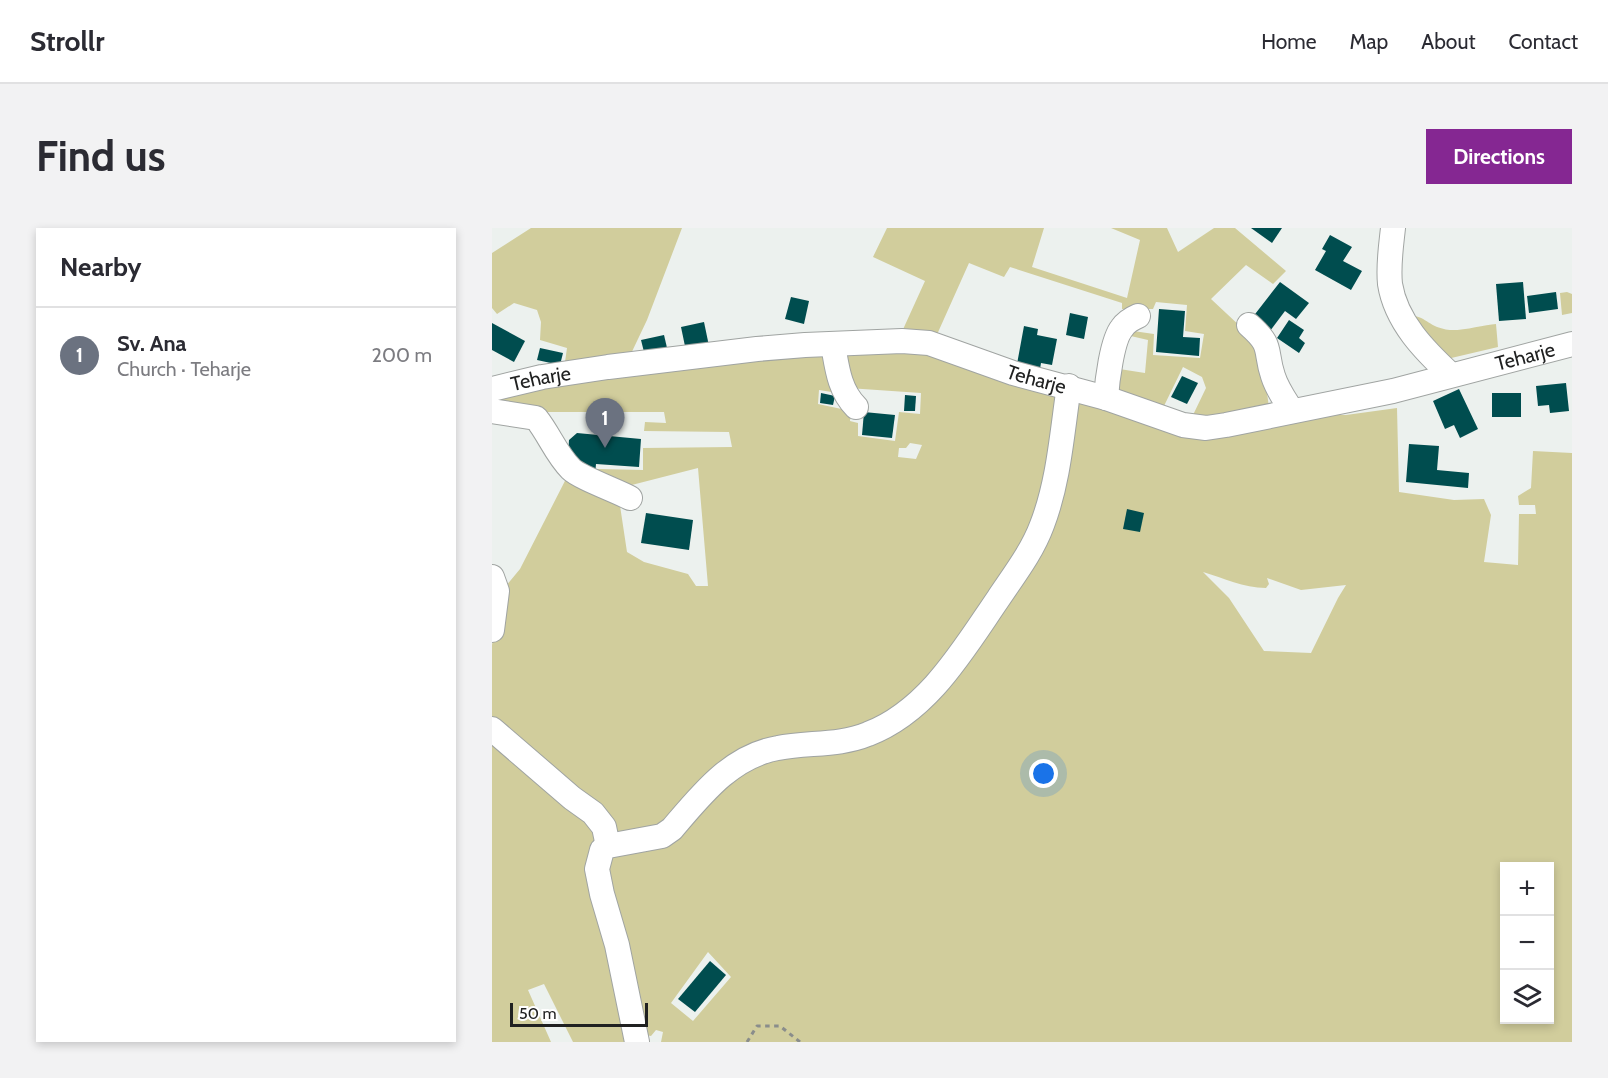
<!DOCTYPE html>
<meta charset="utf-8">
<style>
:root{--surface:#fff;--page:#f2f2f3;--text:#2b2b33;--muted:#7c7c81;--line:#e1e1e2;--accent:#852792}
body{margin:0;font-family:Cabin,sans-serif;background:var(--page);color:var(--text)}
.controls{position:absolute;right:18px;bottom:18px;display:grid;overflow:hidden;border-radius:0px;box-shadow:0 3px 9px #0003}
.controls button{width:54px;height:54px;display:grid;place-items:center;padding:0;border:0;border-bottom:2px solid var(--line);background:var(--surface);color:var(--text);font:30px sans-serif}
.scale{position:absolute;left:18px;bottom:15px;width:138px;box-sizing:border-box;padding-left:6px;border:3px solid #202121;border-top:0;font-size:16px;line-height:21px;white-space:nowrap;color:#202121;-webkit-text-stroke:4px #fff;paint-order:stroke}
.you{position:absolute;left:552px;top:546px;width:21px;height:21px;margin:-15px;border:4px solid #fff;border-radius:50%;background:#1a73e8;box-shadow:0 0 0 9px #1a73e833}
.badge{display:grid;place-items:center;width:39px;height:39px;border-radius:50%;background:var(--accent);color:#fff;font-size:20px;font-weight:700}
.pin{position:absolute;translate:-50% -50px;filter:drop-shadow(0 2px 3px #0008)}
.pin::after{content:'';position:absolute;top:32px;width:21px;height:18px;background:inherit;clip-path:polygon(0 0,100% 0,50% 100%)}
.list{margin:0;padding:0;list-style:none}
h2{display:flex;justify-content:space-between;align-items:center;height:78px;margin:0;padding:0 24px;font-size:26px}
h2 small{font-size:20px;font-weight:400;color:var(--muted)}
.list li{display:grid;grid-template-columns:39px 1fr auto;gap:18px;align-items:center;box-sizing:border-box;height:96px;padding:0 24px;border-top:2px solid var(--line)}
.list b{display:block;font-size:22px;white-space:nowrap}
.list p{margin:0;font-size:20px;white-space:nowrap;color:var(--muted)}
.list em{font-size:20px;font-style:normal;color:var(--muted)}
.icon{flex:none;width:33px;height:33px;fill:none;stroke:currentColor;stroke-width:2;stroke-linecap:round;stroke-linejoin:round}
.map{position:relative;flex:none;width:1080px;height:814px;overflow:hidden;border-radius:0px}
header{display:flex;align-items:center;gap:36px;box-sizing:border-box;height:84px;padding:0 30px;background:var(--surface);border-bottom:2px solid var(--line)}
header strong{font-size:28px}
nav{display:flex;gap:33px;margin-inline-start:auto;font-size:21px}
.intro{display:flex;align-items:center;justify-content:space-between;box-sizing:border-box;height:144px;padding:0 36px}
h1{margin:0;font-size:42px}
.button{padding:15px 27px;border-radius:0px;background:var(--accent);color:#fff;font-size:21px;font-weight:700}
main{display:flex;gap:36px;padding:0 36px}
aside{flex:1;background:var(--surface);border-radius:0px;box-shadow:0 3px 9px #0003}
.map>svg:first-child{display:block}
.green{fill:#d1cd9c;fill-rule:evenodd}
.building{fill:#004d4f}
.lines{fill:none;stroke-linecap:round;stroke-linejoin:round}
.minor-casing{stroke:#a0a4a2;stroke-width:26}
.path{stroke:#8a8d8b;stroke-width:3;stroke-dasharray:4.5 4.5;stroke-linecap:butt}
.minor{stroke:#fff;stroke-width:24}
.labels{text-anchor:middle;stroke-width:6;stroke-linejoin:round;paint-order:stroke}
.street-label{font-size:20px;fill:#202121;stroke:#fff}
</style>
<header>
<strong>Strollr</strong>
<nav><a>Home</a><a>Map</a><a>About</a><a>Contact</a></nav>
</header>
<div class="intro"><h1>Find us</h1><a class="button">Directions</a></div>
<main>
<aside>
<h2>Nearby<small></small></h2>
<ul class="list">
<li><span class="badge" style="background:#6b7280">1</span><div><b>Sv. Ana</b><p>Church · Teharje</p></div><em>200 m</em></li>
</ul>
</aside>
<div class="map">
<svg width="1080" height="814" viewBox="0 0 1080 814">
<rect width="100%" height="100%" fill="#ecf1ee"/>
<g class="green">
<path d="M 39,0 L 190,0 L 155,92 L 136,132 L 72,141 L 75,120 L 48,112 L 49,94 L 45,82 L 22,75 L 5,86 L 0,80 L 0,25 Z"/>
<path d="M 395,0 L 552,0 L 540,39 L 635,70 L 648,12 L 619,0 L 675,0 L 686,24 L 722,0 L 743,0 L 794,43 L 781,56 L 754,37 L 719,71 L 765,114 L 771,137 L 777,179 L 726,192 L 701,187 L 714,160 L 710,149 L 691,139 L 671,180 L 621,165 L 621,140 L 653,145 L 656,112 L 630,106 L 634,102 L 662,106 L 661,127 L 708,130 L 712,106 L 693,103 L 695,77 L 664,74 L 661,81 L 630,81 L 630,75 L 518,39 L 512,49 L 477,35 L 443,111 L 408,108 L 433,53 L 381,29 Z"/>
<path d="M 1075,64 L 1080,66 L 1080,85 L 1070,87 L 1068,65 Z"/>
<path d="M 917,87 C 933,88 937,98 952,101 C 963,105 991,97 1004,96 L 1006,119 L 955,131 Z"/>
<path d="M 419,119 L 559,164 L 566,171 L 545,288 L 484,390 L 406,485 L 379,500 L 284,514 L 167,605 L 104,620 L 141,814 L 81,814 L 52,756 L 36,762 L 59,814 L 0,814 L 0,417 L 9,364 L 28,341 L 76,247 L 127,271 L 135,324 L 152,334 L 196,346 L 204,358 L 216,358 L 206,240 L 128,260 L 103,247 L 106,241 L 151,242 L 151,220 L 240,219 L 237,204 L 152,203 L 153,194 L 174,195 L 172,184 L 48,184 L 0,177 L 0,166 L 22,160 L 337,123 L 346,165 L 327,162 L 326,176 L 359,183 L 358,193 L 366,195 L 366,208 L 403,213 L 407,184 L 428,186 L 429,165 L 356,160 L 347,126 ZM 418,215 L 430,217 L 424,231 L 406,229 L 407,220 L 414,220 Z"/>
<path d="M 585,172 L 691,203 L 817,187 L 854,187 L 905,180 L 907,264 L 962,272 L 992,271 L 999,287 L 992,334 L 1026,337 L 1027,286 L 1044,286 L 1043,277 L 1027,277 L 1026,268 L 1039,260 L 1041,223 L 1080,225 L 1080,814 L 169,814 L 171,804 L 164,802 L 159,808 L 153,807 L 111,626 L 155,615 L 250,539 L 380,510 L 520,359 ZM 711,344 C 732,350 751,360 774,360 L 777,356 L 775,350 L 809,362 L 854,357 L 846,370 L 819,425 L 772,423 L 737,370 ZM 1012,638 L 1058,638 L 1058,792 L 1012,792 ZM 216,724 L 239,749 L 201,793 L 179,775 Z"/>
</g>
<g class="building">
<path d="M 759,0 L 790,0 L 780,15 Z"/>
<path d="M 838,7 L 860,19 L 851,33 L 870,43 L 859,62 L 823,42 L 834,23 L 830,21 Z"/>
<path d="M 788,54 L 817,75 L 804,91 L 793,83 L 778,103 L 760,90 Z"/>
<path d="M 1031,54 L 1034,91 L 1007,93 L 1004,56 Z"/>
<path d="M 1064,64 L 1066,81 L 1037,85 L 1035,68 Z"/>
<path d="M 299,69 L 317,73 L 312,96 L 293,91 Z"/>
<path d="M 667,81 L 693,83 L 691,109 L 708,110 L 707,128 L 664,124 Z"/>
<path d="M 578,85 L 596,89 L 592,111 L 574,107 Z"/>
<path d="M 797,92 L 812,102 L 807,110 L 813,115 L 807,125 L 785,110 Z"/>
<path d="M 212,94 L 217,118 L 194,123 L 189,99 Z"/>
<path d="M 0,95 L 33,113 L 22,134 L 0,122 Z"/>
<path d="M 532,98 L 546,101 L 545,107 L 565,111 L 560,137 L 549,135 L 548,141 L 525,136 Z"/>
<path d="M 172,107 L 176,124 L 153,128 L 149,112 Z"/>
<path d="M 48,120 L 71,125 L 68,137 L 45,132 Z"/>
<path d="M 690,148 L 706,155 L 695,176 L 679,169 Z"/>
<path d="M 1074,155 L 1077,183 L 1058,185 L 1057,177 L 1046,178 L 1044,158 Z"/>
<path d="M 967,161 L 986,201 L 968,210 L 962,197 L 953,201 L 941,173 Z"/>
<path d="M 329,165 L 343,168 L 341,177 L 328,175 Z"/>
<rect x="1000" y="165" width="29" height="24"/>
<path d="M 413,167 L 424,168 L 423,183 L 412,183 Z"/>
<path d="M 372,184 L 403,187 L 400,210 L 370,207 Z"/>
<path d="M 85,205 L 149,211 L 147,239 L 104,236 L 103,247 L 76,227 L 77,212 Z"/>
<path d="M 917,216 L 947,218 L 945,242 L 977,245 L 976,260 L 914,254 Z"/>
<path d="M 635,281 L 652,285 L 648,304 L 631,301 Z"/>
<path d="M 154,285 L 201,292 L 197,322 L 149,315 Z"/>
<path d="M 218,733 L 234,747 L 203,784 L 186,771 Z"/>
</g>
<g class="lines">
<defs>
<g id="minor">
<path d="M 901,0 C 899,19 896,37 898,56 C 904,94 933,123 959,147"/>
<path d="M 757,97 C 782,119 772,121 781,148 C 785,161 793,172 800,183"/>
<path d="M 341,117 C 345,139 347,162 364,179"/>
<path id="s1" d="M 0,161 L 50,149 L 116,139 L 265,121 L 313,117 L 410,113 L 437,115 L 521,145 L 614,170 L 691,197 L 714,200 L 734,197 L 901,163 L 1080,116"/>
<path d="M 614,170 C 615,154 620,112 630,100 C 634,94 639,91 646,88"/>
<path d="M 0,183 L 44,190 C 57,206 64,226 79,241 C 87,249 125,263 138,270"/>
<path d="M 0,349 L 5,363 L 0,402"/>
<path d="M 0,501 L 80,570 L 101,585 L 112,599 L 116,618"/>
<path d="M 145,814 L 125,717 L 110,666 L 105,641 L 110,622 L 116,618 L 170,608 L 180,601 C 209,567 239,528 286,520 C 316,514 347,518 376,506 C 436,483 471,422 506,371 C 522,347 540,324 550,297 C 567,253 570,204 577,158"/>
</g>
</defs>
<use href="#minor" class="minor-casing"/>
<path class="path" d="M 255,814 L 265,798 L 288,798 L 308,814"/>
<use href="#minor" class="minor"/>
</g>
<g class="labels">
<g class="street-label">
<text dy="7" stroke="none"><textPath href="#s1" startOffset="1058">Teharje</textPath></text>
<text dy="7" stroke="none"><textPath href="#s1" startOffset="554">Teharje</textPath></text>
<text dy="7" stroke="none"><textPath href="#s1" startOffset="50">Teharje</textPath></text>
</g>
</g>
</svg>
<div class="controls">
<button>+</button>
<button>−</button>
<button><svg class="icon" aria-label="layers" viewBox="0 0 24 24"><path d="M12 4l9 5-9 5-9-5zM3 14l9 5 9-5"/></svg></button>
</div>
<div class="scale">50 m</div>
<div class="you"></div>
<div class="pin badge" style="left:113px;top:220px;background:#6b7280">1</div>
</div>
</main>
